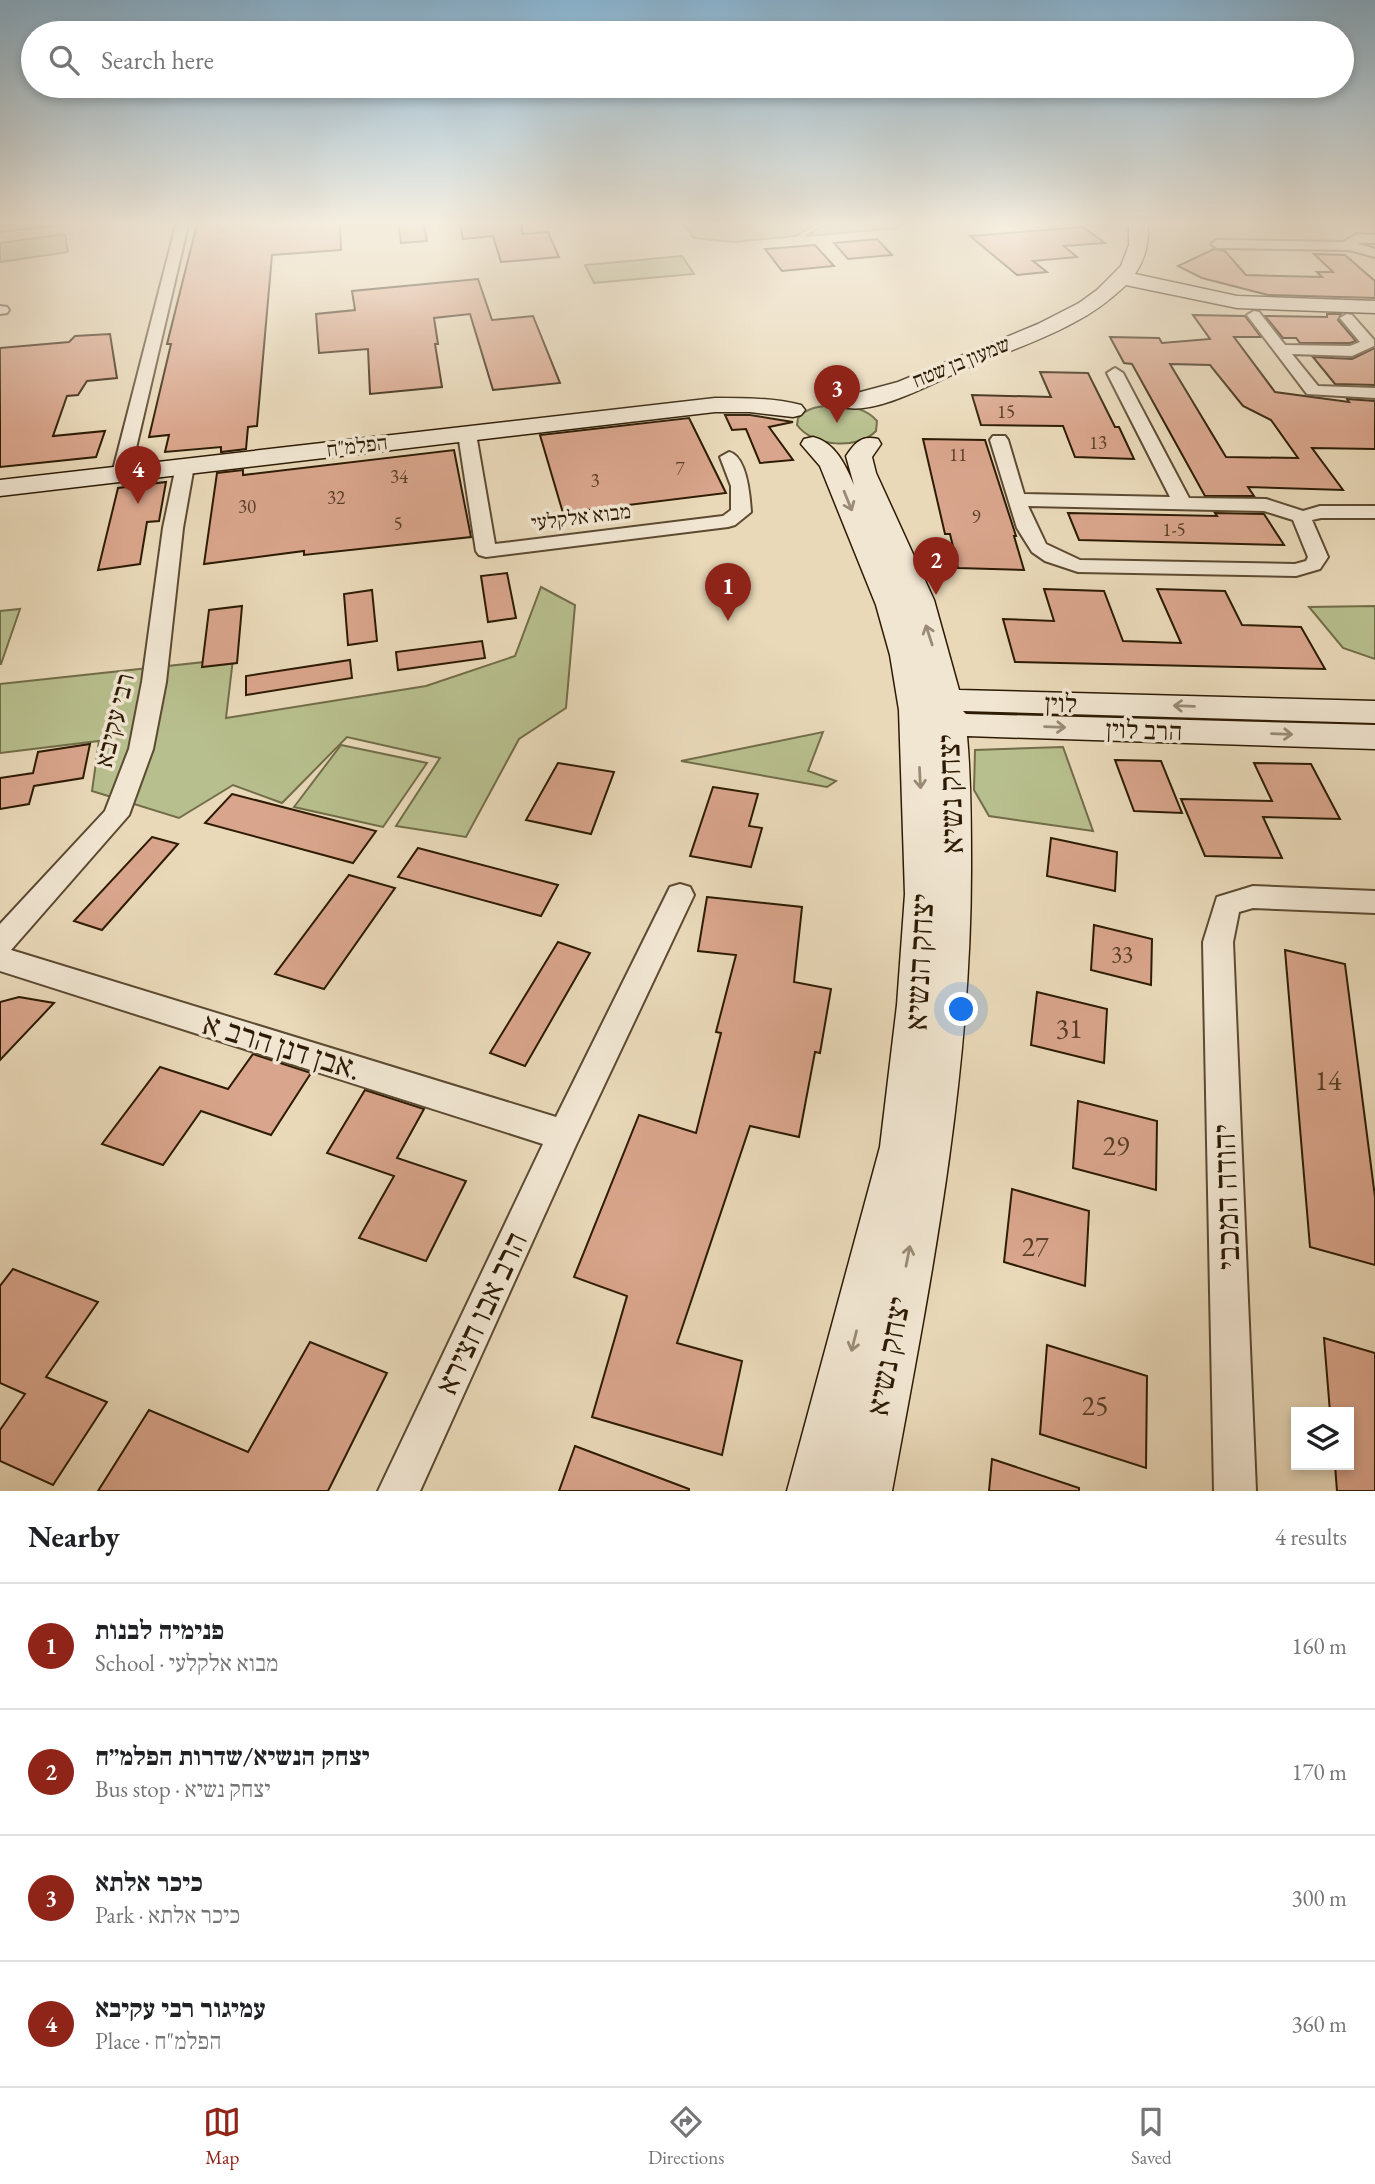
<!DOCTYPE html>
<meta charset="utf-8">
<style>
:root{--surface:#fff;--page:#f2f2f2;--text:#202124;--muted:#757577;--line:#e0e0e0;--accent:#8f2418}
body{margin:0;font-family:"EB Garamond","Frank Ruhl Libre",serif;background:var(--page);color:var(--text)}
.controls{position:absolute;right:21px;bottom:21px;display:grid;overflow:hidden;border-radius:0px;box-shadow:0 4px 10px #0003}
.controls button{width:63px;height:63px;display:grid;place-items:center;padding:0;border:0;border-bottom:2px solid var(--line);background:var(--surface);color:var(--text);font:35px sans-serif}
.you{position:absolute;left:962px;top:1010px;width:24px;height:24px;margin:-18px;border:5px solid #fff;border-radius:50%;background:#1a73e8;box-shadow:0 0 0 10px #1a73e833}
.badge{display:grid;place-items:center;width:46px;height:46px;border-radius:50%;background:var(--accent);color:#fff;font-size:23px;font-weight:700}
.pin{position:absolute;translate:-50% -58px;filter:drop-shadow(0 2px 4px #0008)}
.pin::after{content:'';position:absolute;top:37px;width:24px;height:21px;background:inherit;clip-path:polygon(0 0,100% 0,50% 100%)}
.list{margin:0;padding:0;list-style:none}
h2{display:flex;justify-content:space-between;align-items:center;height:91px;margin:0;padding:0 28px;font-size:30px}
h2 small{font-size:23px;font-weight:400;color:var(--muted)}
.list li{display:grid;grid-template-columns:46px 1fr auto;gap:21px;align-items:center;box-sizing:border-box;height:126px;padding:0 28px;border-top:2px solid var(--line)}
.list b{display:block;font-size:26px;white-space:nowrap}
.list p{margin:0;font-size:23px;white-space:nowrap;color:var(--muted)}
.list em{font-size:23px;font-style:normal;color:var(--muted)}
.icon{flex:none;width:38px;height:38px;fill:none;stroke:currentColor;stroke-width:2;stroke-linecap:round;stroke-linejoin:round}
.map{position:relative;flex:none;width:1375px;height:1491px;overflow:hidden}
.search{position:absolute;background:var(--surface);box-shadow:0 4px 10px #0003;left:21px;right:21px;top:21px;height:77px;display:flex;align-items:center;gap:18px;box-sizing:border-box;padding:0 24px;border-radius:38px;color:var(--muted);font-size:26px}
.sheet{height:595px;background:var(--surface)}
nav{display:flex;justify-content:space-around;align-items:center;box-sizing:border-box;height:98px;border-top:2px solid var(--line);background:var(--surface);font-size:19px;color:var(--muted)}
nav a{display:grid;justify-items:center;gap:4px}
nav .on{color:var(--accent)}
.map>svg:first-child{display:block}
.green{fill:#b8bf8e;stroke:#726d49;stroke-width:2}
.building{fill:#d9a58c;stroke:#2d1b04;stroke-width:2;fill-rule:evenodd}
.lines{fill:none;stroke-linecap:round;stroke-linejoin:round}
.street-casing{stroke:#5c4a31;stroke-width:4}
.secondary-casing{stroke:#2d1b04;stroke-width:3}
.street{fill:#f1e6d2;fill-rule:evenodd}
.secondary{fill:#f1e6d2;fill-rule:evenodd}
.oneway{stroke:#998b75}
.labels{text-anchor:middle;stroke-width:7;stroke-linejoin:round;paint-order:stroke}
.far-number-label{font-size:19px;fill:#583e26}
.far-street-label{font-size:21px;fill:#2d1b04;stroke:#f1e6d2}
.number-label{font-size:23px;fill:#583e26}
.street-label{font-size:26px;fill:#2d1b04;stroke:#f1e6d2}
.near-number-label{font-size:28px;fill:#583e26}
.near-street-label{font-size:32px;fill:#2d1b04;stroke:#f1e6d2}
</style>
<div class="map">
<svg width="1375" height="1491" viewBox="0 0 1375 1491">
<rect width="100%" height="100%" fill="#e9d9b9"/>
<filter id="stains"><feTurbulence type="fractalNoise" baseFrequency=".00286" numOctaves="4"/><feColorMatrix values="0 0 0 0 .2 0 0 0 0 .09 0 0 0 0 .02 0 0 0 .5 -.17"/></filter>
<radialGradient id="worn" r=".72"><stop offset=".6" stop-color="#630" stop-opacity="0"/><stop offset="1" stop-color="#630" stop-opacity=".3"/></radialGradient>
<g class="green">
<path d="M 8,221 L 93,221 L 0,232 L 0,222 Z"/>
<path d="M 681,221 L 821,221 L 796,236 L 734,242 L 694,238 Z"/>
<path d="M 830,221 L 902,221 L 897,228 L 806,236 Z"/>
<path d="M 65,234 L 68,252 L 0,262 L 0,243 Z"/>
<path d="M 682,256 L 694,274 L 594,283 L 585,265 Z"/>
<path d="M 838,405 C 853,407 867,409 877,421 L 876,431 C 858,450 813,447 797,425 L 798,418 C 808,406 823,406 838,405 Z"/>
<path d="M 541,587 L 575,605 L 566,708 L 519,739 L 466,837 L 396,826 L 440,758 L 347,737 L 282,803 L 233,785 L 179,818 L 92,791 L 99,741 L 0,753 L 0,684 L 233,659 L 226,718 L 426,686 L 515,656 Z"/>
<path d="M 1375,606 L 1375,659 L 1343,648 L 1309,607 Z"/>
<path d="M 20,609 L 1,664 L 0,664 L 0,611 Z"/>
<path d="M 823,732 L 808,771 L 836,781 L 827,787 L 681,761 Z"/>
<path d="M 341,745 L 427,763 L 383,827 L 294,807 Z"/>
<path d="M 1063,747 L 1093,831 L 989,816 L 974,790 L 975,750 Z"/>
</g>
<g class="building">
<path d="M 208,221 L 229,221 L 229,224 L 340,221 L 341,250 L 272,255 L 257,426 L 248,427 L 246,449 L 221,452 L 221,447 L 165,452 L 169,435 L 149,437 L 171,344 L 167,344 L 197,224 L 207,223 Z"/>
<path d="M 398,221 L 423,221 L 427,241 L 401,243 Z"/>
<path d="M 459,221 L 521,221 L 522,234 L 548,232 L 559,257 L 501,262 L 493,236 L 463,239 Z"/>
<path d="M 1083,227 L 1105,243 L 1064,246 L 1077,257 L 1033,261 L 1047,272 L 1017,275 L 970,236 Z"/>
<path d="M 877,239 L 892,255 L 848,259 L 834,243 Z"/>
<path d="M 815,245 L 834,266 L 782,271 L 765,249 Z"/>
<path d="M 1214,249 L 1225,251 L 1246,275 L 1322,277 L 1317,272 L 1333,272 L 1314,254 L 1345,255 L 1375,281 L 1375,298 L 1268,295 L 1202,278 L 1178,266 Z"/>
<path d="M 478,279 L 492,320 L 533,316 L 560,383 L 493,390 L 470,314 L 434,318 L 438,344 L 435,344 L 442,387 L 370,394 L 368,349 L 319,353 L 316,314 L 355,310 L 352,291 Z"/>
<path d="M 1327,314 L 1341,314 L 1338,320 L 1356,341 L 1350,343 L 1300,343 L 1296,338 L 1283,338 L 1265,316 L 1327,317 Z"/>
<path d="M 1193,315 L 1245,316 L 1261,337 L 1234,337 L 1275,392 L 1349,402 L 1347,399 L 1375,401 L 1375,449 L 1312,448 L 1343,490 L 1248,487 L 1254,496 L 1205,496 L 1132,364 L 1124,363 L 1110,337 L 1159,338 L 1162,343 L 1210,339 ZM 1170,364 L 1210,365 L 1243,406 L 1271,420 L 1298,458 L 1226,457 Z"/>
<path d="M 110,334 L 117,378 L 87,381 L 78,395 L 67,396 L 53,436 L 105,431 L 96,457 L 0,467 L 0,348 L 69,342 L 75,336 Z"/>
<path d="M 1375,348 L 1375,385 L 1335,384 L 1313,357 L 1352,359 Z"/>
<path d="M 1040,372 L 1088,373 L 1115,427 L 1119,427 L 1134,459 L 1075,457 L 1063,426 L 981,425 L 972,395 L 1051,397 Z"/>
<path d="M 725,415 L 750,415 L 793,422 L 769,427 L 793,460 L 760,463 L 746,429 L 732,430 Z"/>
<path d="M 689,418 L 726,493 L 563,513 L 540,435 Z"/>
<path d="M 923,439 L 985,440 L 1016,536 L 1014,536 L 1024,570 L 958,568 L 950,534 L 945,534 Z"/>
<path d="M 454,450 L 471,537 L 304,555 L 304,551 L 204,564 L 217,473 L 243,470 L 243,475 Z"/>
<path d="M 166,482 L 159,521 L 147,522 L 140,564 L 98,570 L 118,488 Z"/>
<path d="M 1068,513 L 1217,516 L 1215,513 L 1264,514 L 1284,545 L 1079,540 Z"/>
<path d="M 507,573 L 516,618 L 488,622 L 481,576 Z"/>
<path d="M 1044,589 L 1104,591 L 1123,641 L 1181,643 L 1157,589 L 1225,591 L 1242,625 L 1301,627 L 1325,669 L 1015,662 L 1003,619 L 1054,621 Z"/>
<path d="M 372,590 L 377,641 L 348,645 L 344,594 Z"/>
<path d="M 242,606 L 237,663 L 202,667 L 209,610 Z"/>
<path d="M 482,641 L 485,658 L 398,670 L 396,652 Z"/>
<path d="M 350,660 L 352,678 L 246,695 L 246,676 Z"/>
<path d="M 90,744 L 83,778 L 34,786 L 29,804 L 0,809 L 0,778 L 33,773 L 38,752 Z"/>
<path d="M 1115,760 L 1161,761 L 1182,813 L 1134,811 Z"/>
<path d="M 558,763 L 614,772 L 591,834 L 526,820 Z"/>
<path d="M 1254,763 L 1311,764 L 1340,819 L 1263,817 L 1282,858 L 1205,856 L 1181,799 L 1272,801 Z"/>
<path d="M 713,787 L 758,794 L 749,826 L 762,828 L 751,867 L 690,856 Z"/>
<path d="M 232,794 L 376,831 L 353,863 L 205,823 Z"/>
<path d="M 152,837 L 178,844 L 102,930 L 74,921 Z"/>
<path d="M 1051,838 L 1117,852 L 1115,891 L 1047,876 Z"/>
<path d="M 418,848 L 558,885 L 541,916 L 398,877 Z"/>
<path d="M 349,875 L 395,888 L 324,989 L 275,974 Z"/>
<path d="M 707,897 L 802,907 L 794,982 L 831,989 L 820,1053 L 815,1052 L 799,1137 L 750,1126 L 677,1343 L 742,1361 L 722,1455 L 592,1417 L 627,1296 L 574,1277 L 639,1115 L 696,1133 L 721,1033 L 716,1032 L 736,955 L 698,951 Z"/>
<path d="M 1094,925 L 1152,939 L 1151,985 L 1091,970 Z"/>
<path d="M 558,942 L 590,953 L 525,1066 L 490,1053 Z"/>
<path d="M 1285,950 L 1345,964 L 1375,1197 L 1375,1265 L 1310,1247 Z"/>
<path d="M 1037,992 L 1107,1009 L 1104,1063 L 1031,1045 Z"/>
<path d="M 19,997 L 54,1003 L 0,1060 L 0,1002 Z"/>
<path d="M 253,1054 L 311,1073 L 271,1135 L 201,1111 L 163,1165 L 102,1144 L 160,1067 L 228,1089 Z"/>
<path d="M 365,1090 L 424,1109 L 397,1158 L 466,1181 L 426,1261 L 359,1238 L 394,1176 L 327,1153 Z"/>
<path d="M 1078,1101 L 1157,1121 L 1156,1190 L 1073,1168 Z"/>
<path d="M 1012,1189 L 1089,1211 L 1085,1286 L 1004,1262 Z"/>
<path d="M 13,1269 L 98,1302 L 46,1377 L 107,1402 L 53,1485 L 0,1461 L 0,1430 L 25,1394 L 0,1383 L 0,1286 Z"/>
<path d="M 1324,1338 L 1375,1353 L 1375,1491 L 1337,1491 L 1335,1465 L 1349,1465 L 1349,1412 L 1330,1412 Z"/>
<path d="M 310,1342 L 387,1373 L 328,1491 L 98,1491 L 149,1410 L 248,1452 Z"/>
<path d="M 1047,1345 L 1147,1376 L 1146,1468 L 1040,1434 Z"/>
<path d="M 575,1446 L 689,1489 L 689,1491 L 559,1491 Z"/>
<path d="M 992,1459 L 1079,1488 L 1079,1491 L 989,1491 Z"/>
</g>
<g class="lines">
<defs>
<g id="street">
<path d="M 177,221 L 189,221 L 130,474 L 121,479 L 112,474 Z"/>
<path d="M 1357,234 L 1375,235 L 1375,243 L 1357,243 L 1375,249 L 1375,257 L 1349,250 L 1217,248 L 1211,244 L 1217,240 L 1343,242 Z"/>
<path d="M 0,306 L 7,307 L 9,310 L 7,313 L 0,314 Z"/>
<path d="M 1254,311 L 1259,312 L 1285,345 L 1350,346 L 1360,342 L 1340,318 L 1347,314 L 1352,315 L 1374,340 L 1374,346 L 1352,356 L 1292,354 L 1318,386 L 1375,388 L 1375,398 L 1307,394 L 1247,315 Z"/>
<path d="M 1115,368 L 1123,373 L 1189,498 L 1266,499 L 1303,511 L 1320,506 L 1375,506 L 1375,518 L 1321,518 L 1312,520 L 1328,557 L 1320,569 L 1296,576 L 1078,572 L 1045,561 L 1032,552 L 1017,528 L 990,440 L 993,436 L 1005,436 L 1008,440 L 1024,494 L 1170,497 L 1107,373 ZM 1028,506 L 1264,511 L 1293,520 L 1308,557 L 1306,561 L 1295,564 L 1080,560 L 1046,544 Z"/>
<path d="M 467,429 L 476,434 L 495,544 L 723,516 L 731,510 L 731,486 L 720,457 L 729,452 C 747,456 750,496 751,512 L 735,525 L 728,527 L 486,557 L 479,555 L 476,551 L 458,434 Z"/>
<path d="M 185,461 L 194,466 L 183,528 L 166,682 L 153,749 L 129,815 L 11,950 L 556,1117 L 670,887 L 680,884 L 690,887 L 694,895 L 576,1145 L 420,1491 L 378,1491 L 543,1144 L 0,971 L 0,924 L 105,811 L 129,749 L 142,682 L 163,528 L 176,466 Z"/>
<path d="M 1253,886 L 1375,891 L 1375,913 L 1253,908 L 1239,912 L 1233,942 L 1256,1491 L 1214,1491 L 1203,942 L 1217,897 Z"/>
</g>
<g id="secondary">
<path d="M 1129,221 L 1147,221 C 1150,241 1146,257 1135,274 L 1237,296 L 1375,301 L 1375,313 L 1237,308 L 1126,285 C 1110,300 1093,313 1073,323 C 1040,341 1004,353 969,367 C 936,381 877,416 842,407 L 838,402 L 842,397 L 898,382 L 1038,324 L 1079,303 L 1097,290 L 1121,266 L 1129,245 Z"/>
<path d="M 715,398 C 744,398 773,398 801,405 L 805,410 L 801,415 L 793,417 L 750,412 L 715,412 L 0,496 L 0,480 Z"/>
<path d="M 813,437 C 835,442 846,466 854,485 L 846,456 C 855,443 861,435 878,439 L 881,444 L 872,457 L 876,473 L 934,600 L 959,690 L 1375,701 L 1375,723 L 963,711 L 966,714 L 1375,725 L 1375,749 L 967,736 C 971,780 971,825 971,869 C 971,1079 930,1285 892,1491 L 787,1491 L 880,1147 L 897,1005 L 905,894 L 899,710 L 890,655 L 876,605 L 820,466 L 801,444 L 804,439 Z"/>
</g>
</defs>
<use href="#street" class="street-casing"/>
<use href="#secondary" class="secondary-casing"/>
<use href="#street" class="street"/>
<use href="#secondary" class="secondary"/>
</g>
<defs><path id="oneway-shaft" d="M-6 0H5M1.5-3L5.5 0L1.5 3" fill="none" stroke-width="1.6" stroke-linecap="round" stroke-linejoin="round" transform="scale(1.75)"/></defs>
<g class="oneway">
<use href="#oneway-shaft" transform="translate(848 501) rotate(68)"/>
<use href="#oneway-shaft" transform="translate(929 635) rotate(-108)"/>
<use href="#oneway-shaft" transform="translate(1184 706) rotate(-178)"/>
<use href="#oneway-shaft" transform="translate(1055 727) rotate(2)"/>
<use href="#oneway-shaft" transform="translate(1282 734) rotate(2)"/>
<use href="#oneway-shaft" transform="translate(920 778) rotate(87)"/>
<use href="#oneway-shaft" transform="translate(908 1256) rotate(-79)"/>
<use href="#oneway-shaft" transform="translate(854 1341) rotate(104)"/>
</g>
<linearGradient id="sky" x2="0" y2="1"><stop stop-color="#89b6d5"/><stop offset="0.52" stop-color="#f5eee0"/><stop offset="1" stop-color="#f5eee0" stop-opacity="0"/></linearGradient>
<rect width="1375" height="429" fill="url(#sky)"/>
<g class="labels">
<g class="far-number-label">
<text x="1006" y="418">15</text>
<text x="1098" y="449">13</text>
<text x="958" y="461">11</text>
<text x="680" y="475">7</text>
<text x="399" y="483">34</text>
<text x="595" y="487">3</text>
<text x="336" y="504">32</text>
<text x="247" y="513">30</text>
<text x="976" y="523">9</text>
<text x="398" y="530">5</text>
<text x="1174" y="536">1-5</text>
</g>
<g class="far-street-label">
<text transform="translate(961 362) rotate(-22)" y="7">שמעון בן שטח</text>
<text transform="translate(357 446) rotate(-7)" y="7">הפלמ"ח</text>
<text transform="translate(581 517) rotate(-7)" y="7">מבוא אלקלעי</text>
</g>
<g class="number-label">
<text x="1122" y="962">33</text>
</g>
<g class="street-label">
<text transform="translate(1061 703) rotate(2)" y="9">לוין</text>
<text transform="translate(114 720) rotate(-76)" y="9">רבי עקיבא</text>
<text transform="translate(1144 730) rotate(2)" y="9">הרב לוין</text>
</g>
<g class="near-number-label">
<text x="1069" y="1038">31</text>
<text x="1328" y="1090">14</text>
<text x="1116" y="1155">29</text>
<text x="1035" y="1256">27</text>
<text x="1095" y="1415">25</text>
</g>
<g class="near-street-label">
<text transform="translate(950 794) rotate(-92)" y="11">יצחק נשיא</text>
<text transform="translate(919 962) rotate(-87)" y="11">יצחק הנשיא</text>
<text transform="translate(282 1046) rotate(17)" y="11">אבן דנן הרב א.</text>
<text transform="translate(1226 1197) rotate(-92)" y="11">יהודה המכבי</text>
<text transform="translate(481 1313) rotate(-65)" y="11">הרב אבו חצירא</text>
<text transform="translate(888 1356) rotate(-79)" y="11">יצחק נשיא</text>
</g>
</g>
<rect width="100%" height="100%" filter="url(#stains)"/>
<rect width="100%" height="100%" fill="url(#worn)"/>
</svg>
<div class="controls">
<button><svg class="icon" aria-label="layers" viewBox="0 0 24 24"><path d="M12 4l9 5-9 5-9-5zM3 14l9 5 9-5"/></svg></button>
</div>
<div class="you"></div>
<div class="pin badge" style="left:728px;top:621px">1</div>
<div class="pin badge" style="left:936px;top:595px">2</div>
<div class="pin badge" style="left:837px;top:423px">3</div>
<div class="pin badge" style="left:138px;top:504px">4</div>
<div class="search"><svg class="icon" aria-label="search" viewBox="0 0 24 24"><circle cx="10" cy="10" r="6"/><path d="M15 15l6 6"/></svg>Search here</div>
</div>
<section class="sheet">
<h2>Nearby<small>4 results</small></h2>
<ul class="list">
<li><span class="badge">1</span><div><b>פנימיה לבנות</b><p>School · מבוא אלקלעי</p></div><em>160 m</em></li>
<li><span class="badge">2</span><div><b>יצחק הנשיא/שדרות הפלמ״ח</b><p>Bus stop · יצחק נשיא</p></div><em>170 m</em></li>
<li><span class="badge">3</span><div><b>כיכר אלתא</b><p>Park · כיכר אלתא</p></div><em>300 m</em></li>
<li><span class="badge">4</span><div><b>עמיגור רבי עקיבא</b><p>Place · הפלמ&quot;ח</p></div><em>360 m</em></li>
</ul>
</section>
<nav>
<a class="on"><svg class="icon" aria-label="map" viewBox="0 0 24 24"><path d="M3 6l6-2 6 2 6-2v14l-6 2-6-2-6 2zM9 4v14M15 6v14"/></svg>Map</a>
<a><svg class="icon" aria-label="directions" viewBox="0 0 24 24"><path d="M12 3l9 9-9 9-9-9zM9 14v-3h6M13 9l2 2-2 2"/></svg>Directions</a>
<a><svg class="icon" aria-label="saved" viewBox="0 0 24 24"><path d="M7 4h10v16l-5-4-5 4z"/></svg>Saved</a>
</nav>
